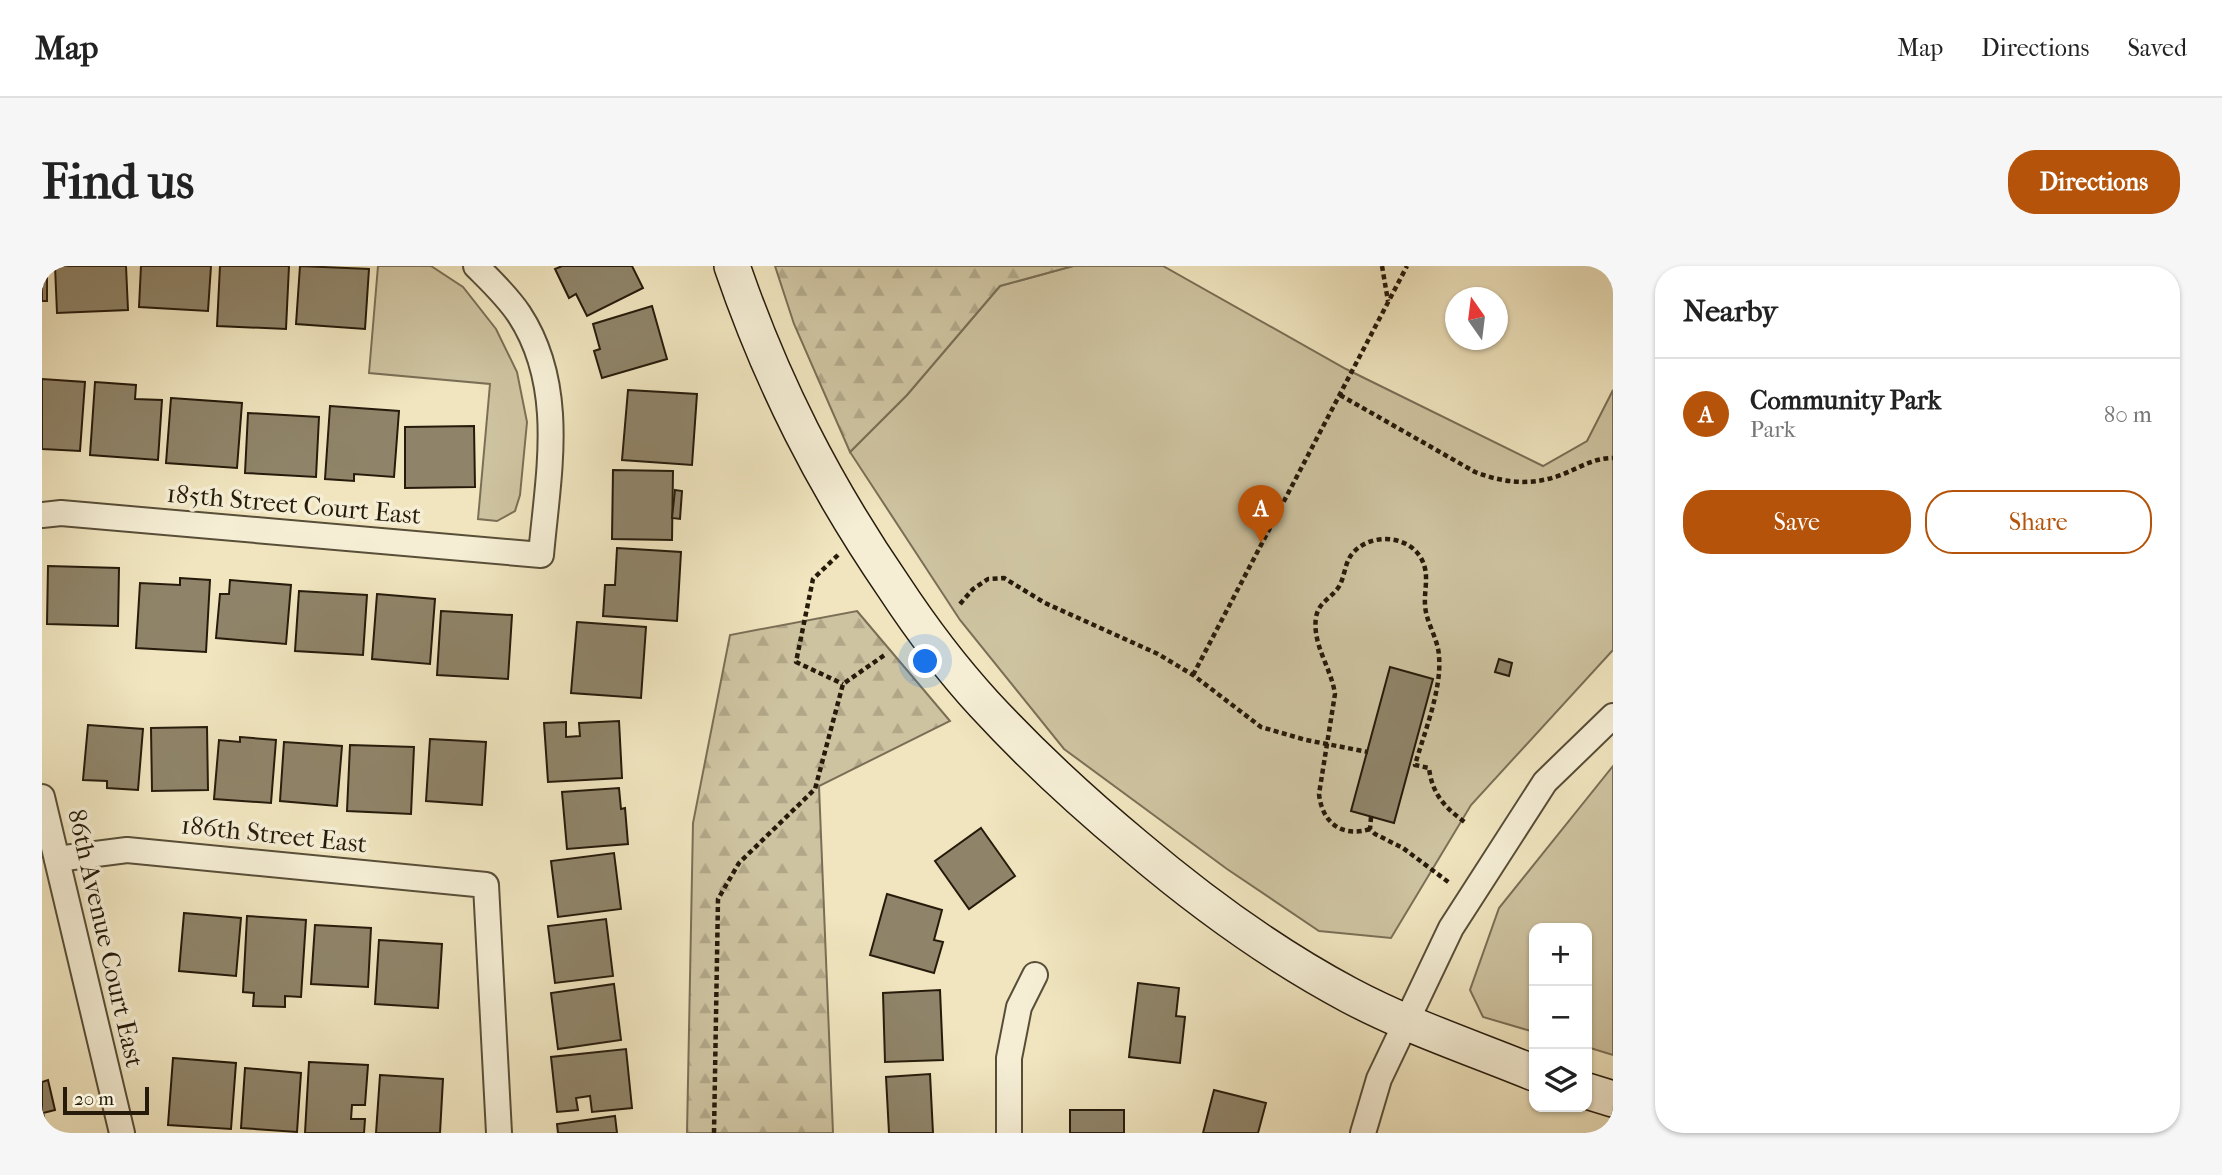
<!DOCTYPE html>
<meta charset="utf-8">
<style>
:root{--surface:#fff;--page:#f6f6f6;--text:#222;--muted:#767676;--line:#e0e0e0;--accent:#b45309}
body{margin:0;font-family:"IM FELL French Canon",serif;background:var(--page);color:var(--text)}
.controls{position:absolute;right:21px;bottom:21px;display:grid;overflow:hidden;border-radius:14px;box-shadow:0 2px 5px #0004}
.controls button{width:63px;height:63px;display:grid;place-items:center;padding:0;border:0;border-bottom:2px solid var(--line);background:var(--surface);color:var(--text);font:35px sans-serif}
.compass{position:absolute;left:1403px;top:21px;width:63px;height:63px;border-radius:50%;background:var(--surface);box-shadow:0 2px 5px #0004;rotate:346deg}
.scale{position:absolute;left:21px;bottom:18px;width:86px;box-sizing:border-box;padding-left:7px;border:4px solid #261b0b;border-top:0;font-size:19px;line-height:24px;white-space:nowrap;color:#261b0b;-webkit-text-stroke:5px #f5eed5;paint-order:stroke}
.you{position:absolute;left:884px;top:396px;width:24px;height:24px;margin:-18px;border:5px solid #fff;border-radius:50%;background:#1a73e8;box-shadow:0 0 0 10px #1a73e833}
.badge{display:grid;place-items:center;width:46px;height:46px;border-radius:50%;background:var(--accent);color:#fff;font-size:23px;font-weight:700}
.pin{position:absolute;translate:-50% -58px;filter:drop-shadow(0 2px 4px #0008)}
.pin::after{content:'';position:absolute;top:37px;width:24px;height:21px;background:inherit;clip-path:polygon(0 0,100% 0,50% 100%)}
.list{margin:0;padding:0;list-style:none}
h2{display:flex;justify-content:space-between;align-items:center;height:91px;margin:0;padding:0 28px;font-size:30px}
h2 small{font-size:23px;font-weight:400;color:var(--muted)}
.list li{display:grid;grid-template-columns:46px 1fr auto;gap:21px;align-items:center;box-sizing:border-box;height:112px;padding:0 28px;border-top:2px solid var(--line)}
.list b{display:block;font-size:26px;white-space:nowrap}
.list p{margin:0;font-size:23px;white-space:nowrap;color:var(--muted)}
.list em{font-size:23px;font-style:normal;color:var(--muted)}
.actions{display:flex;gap:14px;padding:21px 28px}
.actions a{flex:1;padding:16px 0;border:2px solid var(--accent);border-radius:28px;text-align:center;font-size:24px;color:var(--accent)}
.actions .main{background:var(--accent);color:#fff}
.icon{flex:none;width:38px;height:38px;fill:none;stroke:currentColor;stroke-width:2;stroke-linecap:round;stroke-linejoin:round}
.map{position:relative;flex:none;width:1571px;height:867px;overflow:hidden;border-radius:28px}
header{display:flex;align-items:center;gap:42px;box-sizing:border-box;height:98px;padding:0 35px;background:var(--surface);border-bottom:2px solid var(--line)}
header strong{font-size:33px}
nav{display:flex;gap:38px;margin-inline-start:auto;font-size:24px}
.intro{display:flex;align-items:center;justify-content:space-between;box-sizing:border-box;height:168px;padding:0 42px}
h1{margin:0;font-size:49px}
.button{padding:18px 32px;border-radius:28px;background:var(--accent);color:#fff;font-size:24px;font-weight:700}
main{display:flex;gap:42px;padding:0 42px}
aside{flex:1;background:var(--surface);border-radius:28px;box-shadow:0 2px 5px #0004}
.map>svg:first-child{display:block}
.green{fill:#cec3a0;stroke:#7a6f56;stroke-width:2}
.forest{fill:url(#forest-firs);stroke:#7a6f56;stroke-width:2}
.building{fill:#8f8469;stroke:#261b0b;stroke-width:2}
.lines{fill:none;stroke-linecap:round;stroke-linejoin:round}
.street-casing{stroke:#584e38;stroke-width:28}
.secondary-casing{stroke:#261b0b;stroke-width:38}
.path{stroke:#261b0b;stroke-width:4.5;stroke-dasharray:5 3.5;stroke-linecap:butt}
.street{stroke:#f5eed5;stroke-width:24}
.secondary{stroke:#f5eed5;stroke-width:35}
.labels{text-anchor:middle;stroke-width:7;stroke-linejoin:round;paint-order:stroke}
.street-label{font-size:26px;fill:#261b0b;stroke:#f5eed5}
</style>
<header>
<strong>Map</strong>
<nav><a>Map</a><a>Directions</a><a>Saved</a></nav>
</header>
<div class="intro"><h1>Find us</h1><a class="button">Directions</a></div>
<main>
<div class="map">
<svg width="1571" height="867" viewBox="0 0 1571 867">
<defs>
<pattern id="forest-firs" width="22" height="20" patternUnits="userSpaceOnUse" patternTransform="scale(1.75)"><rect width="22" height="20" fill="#cec3a0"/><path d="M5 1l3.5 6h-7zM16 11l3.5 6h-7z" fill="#b1a788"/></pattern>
</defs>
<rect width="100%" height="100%" fill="#f0e5bf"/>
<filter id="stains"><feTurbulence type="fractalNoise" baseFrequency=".00286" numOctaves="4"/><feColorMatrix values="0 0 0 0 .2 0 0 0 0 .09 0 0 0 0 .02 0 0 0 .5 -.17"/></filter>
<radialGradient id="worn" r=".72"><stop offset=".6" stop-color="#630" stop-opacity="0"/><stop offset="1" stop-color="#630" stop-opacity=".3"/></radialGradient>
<g class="green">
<path d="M 336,0 L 389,0 L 421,21 L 454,63 L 475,106 L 485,156 L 478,229 L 473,245 L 455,255 L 436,253 L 448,118 L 327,107 Z"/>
<path d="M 1031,0 L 1121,0 L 1304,103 L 1501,200 L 1545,175 L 1571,124 L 1571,384 L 1429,539 L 1349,672 L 1277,665 L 1185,603 L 1022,483 L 918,354 L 808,186 L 865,129 L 958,20 Z"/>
<path d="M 1571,500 L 1571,789 L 1545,781 L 1545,662 L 1492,662 L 1492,766 L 1441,751 L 1428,724 L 1457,642 Z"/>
</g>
<g class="forest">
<path d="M 733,0 L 1031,0 L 958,20 L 865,129 L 808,186 L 752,58 Z"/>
<path d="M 815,345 L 908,455 L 777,520 L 791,867 L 645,867 L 651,557 L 688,369 Z"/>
</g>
<g class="building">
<rect x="0" y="0" width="5" height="35"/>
<path d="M 13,0 L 84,0 L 86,44 L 15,47 Z"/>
<path d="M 99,0 L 169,0 L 166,45 L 97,41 Z"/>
<path d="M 178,0 L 247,0 L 244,63 L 175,60 Z"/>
<path d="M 258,0 L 327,3 L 323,63 L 254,58 Z"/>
<path d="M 520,0 L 590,0 L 601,22 L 545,50 L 534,28 L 527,32 L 513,3 Z"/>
<path d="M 610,40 L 625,93 L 560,112 L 552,85 L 558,83 L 551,58 Z"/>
<path d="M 0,113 L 43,116 L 38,185 L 0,183 Z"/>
<path d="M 53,116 L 94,119 L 93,133 L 120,134 L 116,194 L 48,189 Z"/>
<path d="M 586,124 L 655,128 L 650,199 L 580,194 Z"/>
<path d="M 129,132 L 200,137 L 195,202 L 124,197 Z"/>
<path d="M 288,140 L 357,145 L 352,211 L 312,208 L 312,215 L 283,213 Z"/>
<path d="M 206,147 L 277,151 L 274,211 L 203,207 Z"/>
<path d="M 432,160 L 433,221 L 363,222 L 363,161 Z"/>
<path d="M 571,204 L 631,205 L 630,274 L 570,273 Z"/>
<path d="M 633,224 L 640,225 L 638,253 L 630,252 Z"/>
<path d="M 575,282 L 639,286 L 635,355 L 561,350 L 563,319 L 573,319 Z"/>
<path d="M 6,300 L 77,302 L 76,360 L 5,358 Z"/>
<path d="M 138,312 L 168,314 L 164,386 L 94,382 L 98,317 L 138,319 Z"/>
<path d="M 188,314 L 249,319 L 244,378 L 174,372 L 178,328 L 187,328 Z"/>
<path d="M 257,325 L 325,329 L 321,389 L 253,385 Z"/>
<path d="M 335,328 L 393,333 L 388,398 L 330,393 Z"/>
<path d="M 399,345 L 470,349 L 466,413 L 395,409 Z"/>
<path d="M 535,356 L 604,361 L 599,432 L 529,427 Z"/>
<path d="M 1457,393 L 1470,397 L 1467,410 L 1453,406 Z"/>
<path d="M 1348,401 L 1391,413 L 1352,557 L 1309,545 Z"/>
<path d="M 577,455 L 580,512 L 506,516 L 502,457 L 524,456 L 524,471 L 538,470 L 537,457 Z"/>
<path d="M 46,459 L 101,463 L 96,524 L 65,522 L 65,515 L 41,514 Z"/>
<path d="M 165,461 L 166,524 L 110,525 L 109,462 Z"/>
<path d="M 198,471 L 234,474 L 229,537 L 172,533 L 177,474 L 198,476 Z"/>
<path d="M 388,473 L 444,476 L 440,539 L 384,535 Z"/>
<path d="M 242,476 L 300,480 L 295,540 L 238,535 Z"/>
<path d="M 308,479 L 372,481 L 369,548 L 305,545 Z"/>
<path d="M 577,522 L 579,543 L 583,542 L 586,578 L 525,583 L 520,526 Z"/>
<path d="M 939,562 L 973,610 L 927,643 L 893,595 Z"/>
<path d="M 572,587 L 579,643 L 516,651 L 509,595 Z"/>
<path d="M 845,628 L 900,644 L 892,674 L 901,676 L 892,707 L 828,689 Z"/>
<path d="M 142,647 L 199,652 L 194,710 L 137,705 Z"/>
<path d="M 205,650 L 264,654 L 259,731 L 243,730 L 243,741 L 211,740 L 212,727 L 201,726 Z"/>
<path d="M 564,653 L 571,710 L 513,717 L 506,660 Z"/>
<path d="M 273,659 L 329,662 L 326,721 L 269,718 Z"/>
<path d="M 337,674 L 400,678 L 396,742 L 333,738 Z"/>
<path d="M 1096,717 L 1137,722 L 1134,750 L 1143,751 L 1138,797 L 1087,791 Z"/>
<path d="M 572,718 L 579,774 L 516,783 L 509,727 Z"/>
<path d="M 898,724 L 901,794 L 843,796 L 841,727 Z"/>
<path d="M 584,783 L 590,842 L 550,846 L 548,830 L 534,832 L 536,844 L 515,846 L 509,791 Z"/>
<path d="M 131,792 L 194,797 L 189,863 L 126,859 Z"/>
<path d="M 267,796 L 326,799 L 323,839 L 310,839 L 309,853 L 323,853 L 322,867 L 263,867 Z"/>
<path d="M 203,802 L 259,807 L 255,866 L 199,862 Z"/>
<path d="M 888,808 L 891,867 L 847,867 L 844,811 Z"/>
<path d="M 338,809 L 401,813 L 398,867 L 334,867 Z"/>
<path d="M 6,814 L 13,844 L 1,847 L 6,867 L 0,867 L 0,816 Z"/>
<path d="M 1172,824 L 1224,837 L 1216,867 L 1161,867 Z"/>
<rect x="1028" y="844" width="54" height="23"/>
<path d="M 573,850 L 575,867 L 516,867 L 515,858 Z"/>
</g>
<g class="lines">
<defs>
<g id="street">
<path d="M 0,249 L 19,247 L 499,289 C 506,209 525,121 477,48 C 465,30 449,15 434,0"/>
<path d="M 0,531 L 80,867"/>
<path d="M 15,593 L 85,584 L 444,619 L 457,867"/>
<path d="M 967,867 L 967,792 L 977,741 L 993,709"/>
<path d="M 1321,867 L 1337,813 L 1409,662 L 1503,516 L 1571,450"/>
</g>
<g id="secondary">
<path d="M 690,0 C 730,117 782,219 852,321 C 879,362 909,402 942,438 C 989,489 1040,536 1093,580 C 1159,636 1230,688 1307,729 C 1365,760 1431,782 1492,807"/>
<path d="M 1545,825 L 1571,833"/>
</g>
</defs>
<use href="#street" class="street-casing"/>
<use href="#secondary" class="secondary-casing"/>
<g class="path">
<path d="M 1340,0 L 1346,35"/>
<path d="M 1298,129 L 1433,206 C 1462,217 1489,220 1519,209 C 1537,202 1551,192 1571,192"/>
<path d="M 796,289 L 771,313 L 754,396 L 801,418"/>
<path d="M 918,338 L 931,323 L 946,313 L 962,312 L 1003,337 L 1116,388 L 1151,409 L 1219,461 L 1264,474 L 1326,486"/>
<path d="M 1151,409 L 1365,0"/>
<path d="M 1329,551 L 1328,563 L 1333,568 L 1361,582 L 1409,618"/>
<path d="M 1328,563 C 1299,572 1280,556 1277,528 L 1293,428 C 1289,401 1270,379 1274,351 C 1277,336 1288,333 1296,322 C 1303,312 1302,298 1310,288 C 1327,267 1365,268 1379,292 C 1388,308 1382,323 1383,339 C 1384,357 1396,372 1397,390 C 1400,424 1382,467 1373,499 L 1387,502 C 1390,528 1403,542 1424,557"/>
<path d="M 672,867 L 676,633 L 697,597 L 773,523 L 801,418 L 844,388"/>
</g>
<use href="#street" class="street"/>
<use href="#secondary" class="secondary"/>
</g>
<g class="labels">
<g class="street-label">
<text transform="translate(252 238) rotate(5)" y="9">185th Street Court East</text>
<text transform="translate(232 568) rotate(6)" y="9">186th Street East</text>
<text transform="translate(64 672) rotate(77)" y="9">86th Avenue Court East</text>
</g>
</g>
<rect width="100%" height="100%" filter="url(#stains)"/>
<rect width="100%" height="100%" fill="url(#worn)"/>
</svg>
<div class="controls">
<button>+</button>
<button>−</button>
<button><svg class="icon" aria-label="layers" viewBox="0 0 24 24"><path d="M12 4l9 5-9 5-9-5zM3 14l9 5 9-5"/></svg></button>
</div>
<svg class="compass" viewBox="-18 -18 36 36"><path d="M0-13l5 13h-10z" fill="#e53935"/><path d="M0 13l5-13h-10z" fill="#767676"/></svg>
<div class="scale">20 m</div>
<div class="you"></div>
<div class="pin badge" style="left:1219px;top:277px">A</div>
</div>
<aside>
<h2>Nearby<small></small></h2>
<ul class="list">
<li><span class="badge">A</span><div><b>Community Park</b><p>Park</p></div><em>80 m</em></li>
</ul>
<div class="actions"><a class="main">Save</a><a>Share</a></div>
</aside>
</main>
